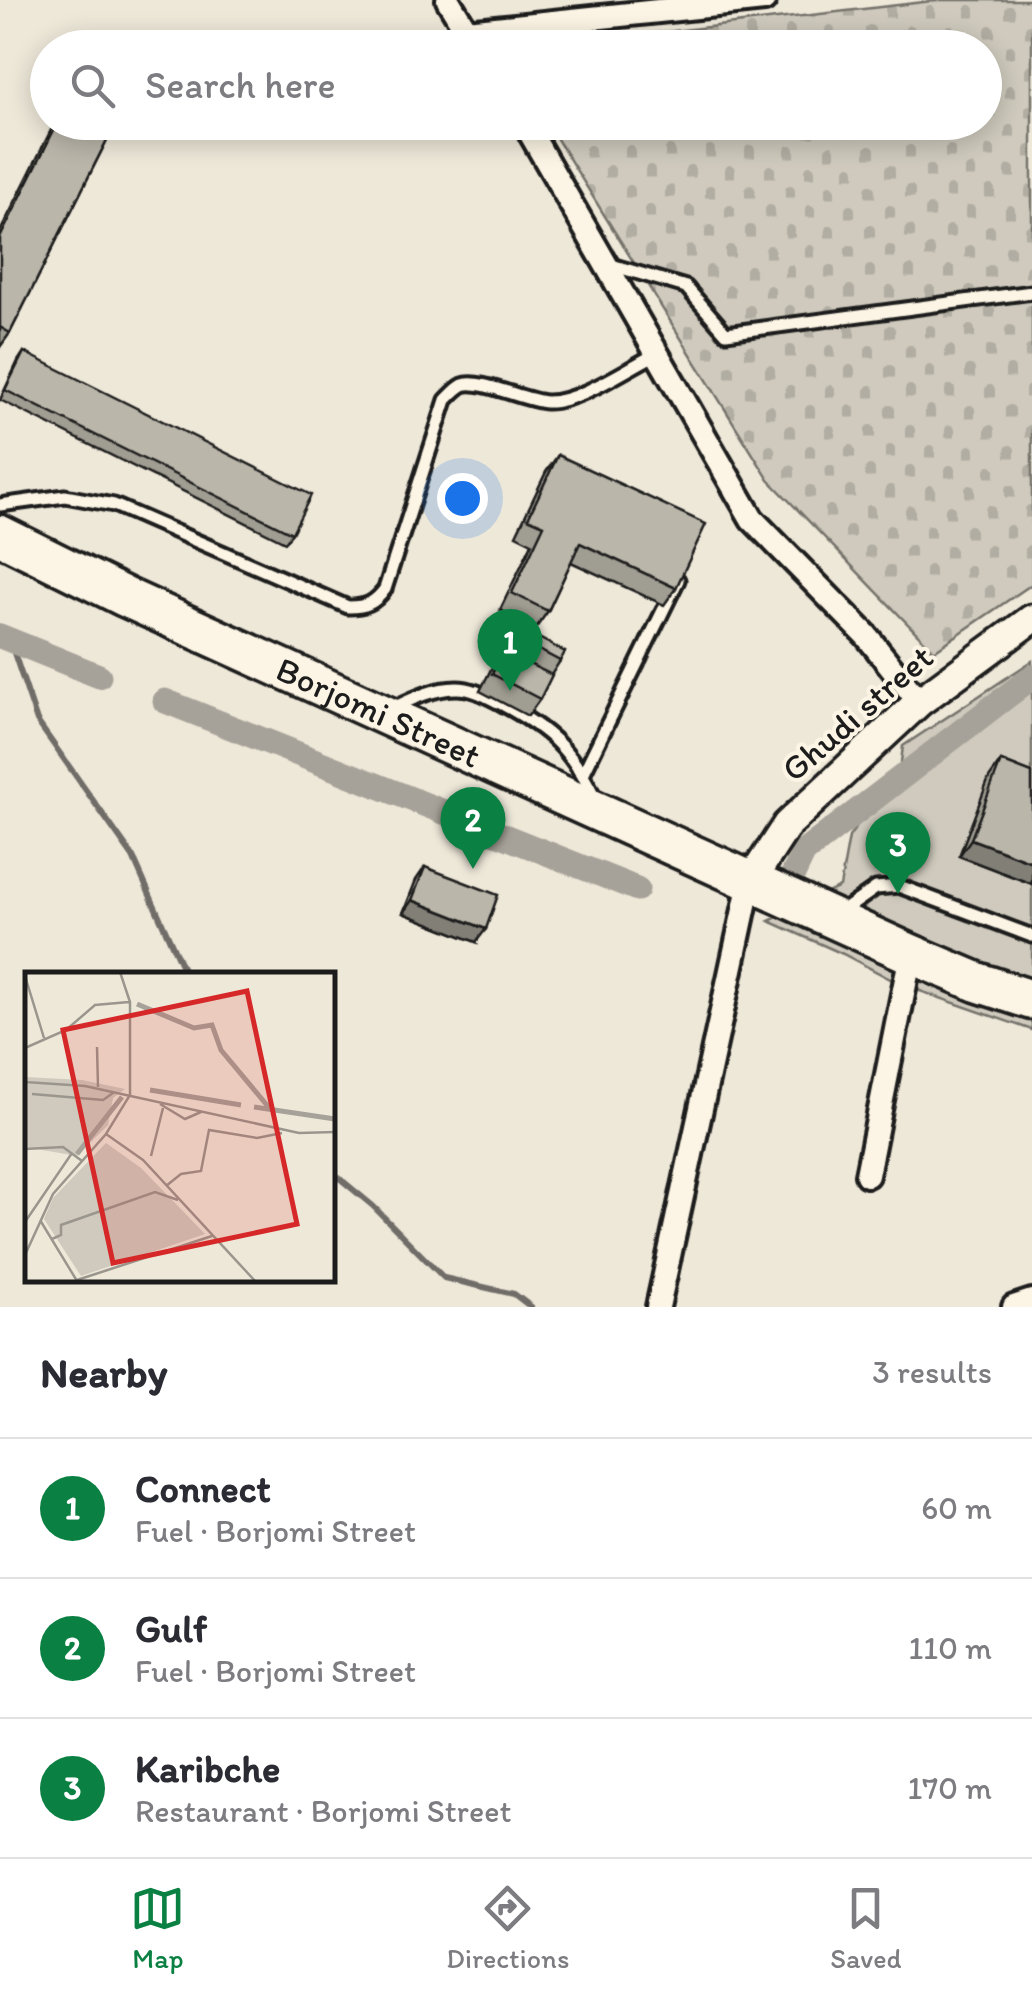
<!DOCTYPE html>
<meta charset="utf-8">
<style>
:root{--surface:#fff;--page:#f2f2f3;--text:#2b2b33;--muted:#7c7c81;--line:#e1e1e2;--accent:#0b8043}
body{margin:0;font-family:Itim,sans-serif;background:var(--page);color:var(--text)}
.you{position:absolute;left:462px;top:498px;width:35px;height:35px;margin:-25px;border:8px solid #fff;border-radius:50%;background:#1a73e8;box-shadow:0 0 0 15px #1a73e833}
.badge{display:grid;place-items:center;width:65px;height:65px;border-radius:50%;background:var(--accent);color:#fff;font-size:32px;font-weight:700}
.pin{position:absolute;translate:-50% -82px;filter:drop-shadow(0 2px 5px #0008)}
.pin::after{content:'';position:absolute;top:52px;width:35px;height:30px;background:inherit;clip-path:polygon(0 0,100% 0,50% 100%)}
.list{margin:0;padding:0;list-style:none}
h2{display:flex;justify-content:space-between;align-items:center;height:130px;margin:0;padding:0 40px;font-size:42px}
h2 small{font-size:32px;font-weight:400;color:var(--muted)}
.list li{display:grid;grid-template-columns:65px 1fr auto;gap:30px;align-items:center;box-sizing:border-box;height:140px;padding:0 40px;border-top:2px solid var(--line)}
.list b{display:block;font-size:38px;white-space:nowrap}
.list p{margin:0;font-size:32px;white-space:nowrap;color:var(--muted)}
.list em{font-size:32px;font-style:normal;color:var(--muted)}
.icon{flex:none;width:55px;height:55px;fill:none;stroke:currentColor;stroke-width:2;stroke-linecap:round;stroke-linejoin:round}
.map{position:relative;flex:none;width:1032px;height:1307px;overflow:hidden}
.search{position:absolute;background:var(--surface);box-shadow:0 5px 25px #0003;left:30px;right:30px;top:30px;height:110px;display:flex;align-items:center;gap:25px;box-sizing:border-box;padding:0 35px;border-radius:55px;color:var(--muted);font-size:38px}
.sheet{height:550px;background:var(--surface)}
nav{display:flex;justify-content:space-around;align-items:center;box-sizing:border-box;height:140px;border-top:2px solid var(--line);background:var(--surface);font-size:28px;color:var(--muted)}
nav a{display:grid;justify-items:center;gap:5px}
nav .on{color:var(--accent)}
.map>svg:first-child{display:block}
.grass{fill:#cfcabd;stroke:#76736c;stroke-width:2.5}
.cemetery{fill:url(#cemetery-stones);stroke:#76736c;stroke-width:2.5}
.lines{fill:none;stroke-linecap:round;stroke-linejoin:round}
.stream{stroke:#6f6c67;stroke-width:6}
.canal{stroke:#a7a299;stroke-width:25}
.service-casing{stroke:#1c1c1c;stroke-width:19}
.minor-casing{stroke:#1c1c1c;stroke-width:30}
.tertiary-casing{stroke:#1c1c1c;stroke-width:35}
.trunk-casing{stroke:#1c1c1c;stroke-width:45}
.service{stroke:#fcf5e5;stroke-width:11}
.minor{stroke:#fcf5e5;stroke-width:22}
.tertiary{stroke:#fcf5e5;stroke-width:28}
.trunk{stroke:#fcf5e5;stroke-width:38}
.wall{fill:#a09d92;stroke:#1c1c1c;stroke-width:2.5}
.shaded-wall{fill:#827f77;stroke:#1c1c1c;stroke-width:2.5}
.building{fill:#bab6aa;stroke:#1c1c1c;stroke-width:2.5}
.labels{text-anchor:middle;stroke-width:8;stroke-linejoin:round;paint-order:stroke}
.street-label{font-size:35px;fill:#1c1c1c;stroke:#fcf5e5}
.inset-river{fill:none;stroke:#a7a299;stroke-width:5}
.inset-road{fill:none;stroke:#9a968d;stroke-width:2.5}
.view{fill:#d62828;fill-opacity:0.15;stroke:#d62828;stroke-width:5}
.inset-edge{fill:none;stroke:#1c1c1c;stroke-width:5}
</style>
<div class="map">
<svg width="1032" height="1307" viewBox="0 0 1032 1307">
<defs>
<pattern id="cemetery-stones" width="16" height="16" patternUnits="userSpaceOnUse" patternTransform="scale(2.5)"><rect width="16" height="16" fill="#cfcabd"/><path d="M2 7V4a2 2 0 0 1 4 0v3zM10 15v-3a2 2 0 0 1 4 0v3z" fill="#b1ada2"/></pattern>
</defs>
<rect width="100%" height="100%" fill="#eee8d9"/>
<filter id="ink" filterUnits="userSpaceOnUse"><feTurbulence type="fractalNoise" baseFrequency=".01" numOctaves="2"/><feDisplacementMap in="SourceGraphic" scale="20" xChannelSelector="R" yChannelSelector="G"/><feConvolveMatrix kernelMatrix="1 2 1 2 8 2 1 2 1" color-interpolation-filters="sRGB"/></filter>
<g filter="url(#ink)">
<path class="grass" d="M 1032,661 L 1032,1030 L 900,984 L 843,954 L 769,921 L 840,887 L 849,837 L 901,762 L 903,746 Z"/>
<path class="cemetery" d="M 941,0 L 1032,0 L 1032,584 L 934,651 L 769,480 L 547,123 L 984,122 L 984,48 L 528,48 Z"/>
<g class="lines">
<g class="stream">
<path d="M 10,641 L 37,721 L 133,857 L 185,974"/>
<path d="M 332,1172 L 373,1206 L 444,1278 L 514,1294 L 531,1307"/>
</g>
<g class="canal">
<path d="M 0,636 L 99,676"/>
<path d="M 165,701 L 637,889"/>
<path d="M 791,879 L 804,852 L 1032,677"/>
</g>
<defs>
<g id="service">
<path d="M 608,264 L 686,287 L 726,333 L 1032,292"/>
<path d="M 0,505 L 65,496 L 114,505 L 348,607 C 366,607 375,603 385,589 L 446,400 C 451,395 457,388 463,385 C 479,378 525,401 546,402 C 578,403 628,368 658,353"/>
<path d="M 391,709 C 412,699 433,688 457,688 C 473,688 486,696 500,703 C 549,729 572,750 596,800"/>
<path d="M 583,774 L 678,580"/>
<path d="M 839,914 L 876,888 L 899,886 L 1032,936"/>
</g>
<g id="minor">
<path d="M 448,0 L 477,48"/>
<path d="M 467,31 L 764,0"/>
<path d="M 524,122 L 752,519 L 866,635 L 919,702"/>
<path d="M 867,1175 L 911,954"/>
<path d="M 658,1307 L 750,882"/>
<path d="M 1014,1307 L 1032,1301"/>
</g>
<path id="tertiary" d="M 750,882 L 787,825 L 919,702 L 1032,619"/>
<g id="trunk">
<path id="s1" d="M 0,535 L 125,597 L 911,954 L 977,982 L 1032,1000"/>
</g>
</defs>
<use href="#service" class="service-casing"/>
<use href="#minor" class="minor-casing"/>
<use href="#tertiary" class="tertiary-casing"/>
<use href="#trunk" class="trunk-casing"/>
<use href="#service" class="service"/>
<use href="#minor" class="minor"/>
<use href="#tertiary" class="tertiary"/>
<use href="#trunk" class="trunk"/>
</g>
<g class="wall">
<path d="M 55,122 L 116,122 L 10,333 L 0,347 L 0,232 Z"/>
<path d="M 24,352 L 292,533 L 285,542 L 0,400 L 18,361 Z"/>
<path d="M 558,455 L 676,588 L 664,605 L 571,562 L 548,611 L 536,628 L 500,610 L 532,543 L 516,535 L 546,472 Z"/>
<path d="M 518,627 L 560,661 L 551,675 L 540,699 L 528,716 L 480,691 L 492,667 Z"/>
<path d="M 1001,761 L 1032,773 L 1032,884 L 959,856 L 989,778 Z"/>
<path d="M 425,867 L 476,942 L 403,913 L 416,880 Z"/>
</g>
<g class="shaded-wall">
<path d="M 971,839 L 1032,862 L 1032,884 L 959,856 Z"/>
<path d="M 412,900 L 486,929 L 476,942 L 403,913 Z"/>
</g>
<g class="building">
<path d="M 58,122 L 116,122 L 10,333 L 0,327 L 0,238 Z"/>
<path d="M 24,352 L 311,495 L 292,533 L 5,390 Z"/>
<path d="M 558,455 L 706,524 L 676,588 L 580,543 L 548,611 L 512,593 L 544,525 L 528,518 Z"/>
<path d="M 518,627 L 565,652 L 560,661 L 537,649 L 529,664 L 552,675 L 540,699 L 492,674 L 504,650 L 520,658 L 528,642 L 514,635 Z"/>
<path d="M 1001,761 L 1032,773 L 1032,862 L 971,839 Z"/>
<path d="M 425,867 L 498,895 L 486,929 L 412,900 Z"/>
</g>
</g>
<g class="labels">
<g class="street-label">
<text dy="12" stroke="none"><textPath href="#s1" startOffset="418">Borjomi Street</textPath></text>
<text transform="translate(857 713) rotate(-41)" y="12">Ghudi street</text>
</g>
</g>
<g transform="translate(25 972)">
<rect width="310" height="310" fill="#eee8d9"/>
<path d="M 0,105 L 57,108 L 100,117 L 88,126 L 83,153 L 52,184 L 0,175 Z" fill="#cfcabd"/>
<path d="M 81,171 L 116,196 L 180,262 L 56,304 L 19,247 L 28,226 Z" fill="#cfcabd"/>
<path class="inset-river" d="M 112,32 L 169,56 L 187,53 L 196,78 L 246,138M 125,118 L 216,133M 229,135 L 310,147M 52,182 L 97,125"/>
<path class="inset-road" d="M 0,4 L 19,66M 72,75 L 73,115M 0,76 L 41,58 L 70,33 L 104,30M 0,110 L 60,114 L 274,161 L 310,160M 7,122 L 78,128 L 88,121M 135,132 L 160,147 L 176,140M 81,162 L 118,188 L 231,310M 0,177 L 38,175 L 57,189M 126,184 L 138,136M 141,214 L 156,202 L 176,199 L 184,158 L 232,166 L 257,161M 15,248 L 52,309M 0,250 L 47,181M 27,267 L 36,263 L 36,253 L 130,220 L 153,228M 0,283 L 28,222 L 81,162 L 105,123 L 105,30 L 95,0M 52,308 L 187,264"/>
<path class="view" d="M 222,19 L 272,252 L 88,291 L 38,58 Z"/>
<rect width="310" height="310" class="inset-edge"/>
</g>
</svg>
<div class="you"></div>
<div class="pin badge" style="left:510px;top:691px">1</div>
<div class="pin badge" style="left:473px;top:869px">2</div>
<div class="pin badge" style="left:898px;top:894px">3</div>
<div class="search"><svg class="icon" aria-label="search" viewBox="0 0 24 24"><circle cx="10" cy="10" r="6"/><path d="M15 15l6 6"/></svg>Search here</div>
</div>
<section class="sheet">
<h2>Nearby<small>3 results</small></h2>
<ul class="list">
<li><span class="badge">1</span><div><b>Connect</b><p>Fuel · Borjomi Street</p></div><em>60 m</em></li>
<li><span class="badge">2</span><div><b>Gulf</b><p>Fuel · Borjomi Street</p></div><em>110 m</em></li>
<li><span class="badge">3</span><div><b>Karibche</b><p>Restaurant · Borjomi Street</p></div><em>170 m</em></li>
</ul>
</section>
<nav>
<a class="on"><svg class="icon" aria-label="map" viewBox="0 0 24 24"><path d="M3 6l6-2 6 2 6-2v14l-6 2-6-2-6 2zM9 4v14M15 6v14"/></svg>Map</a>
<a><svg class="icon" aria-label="directions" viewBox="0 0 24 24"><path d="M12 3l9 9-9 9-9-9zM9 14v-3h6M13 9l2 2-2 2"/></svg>Directions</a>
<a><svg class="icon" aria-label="saved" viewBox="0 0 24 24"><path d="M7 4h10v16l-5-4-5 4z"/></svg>Saved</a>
</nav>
